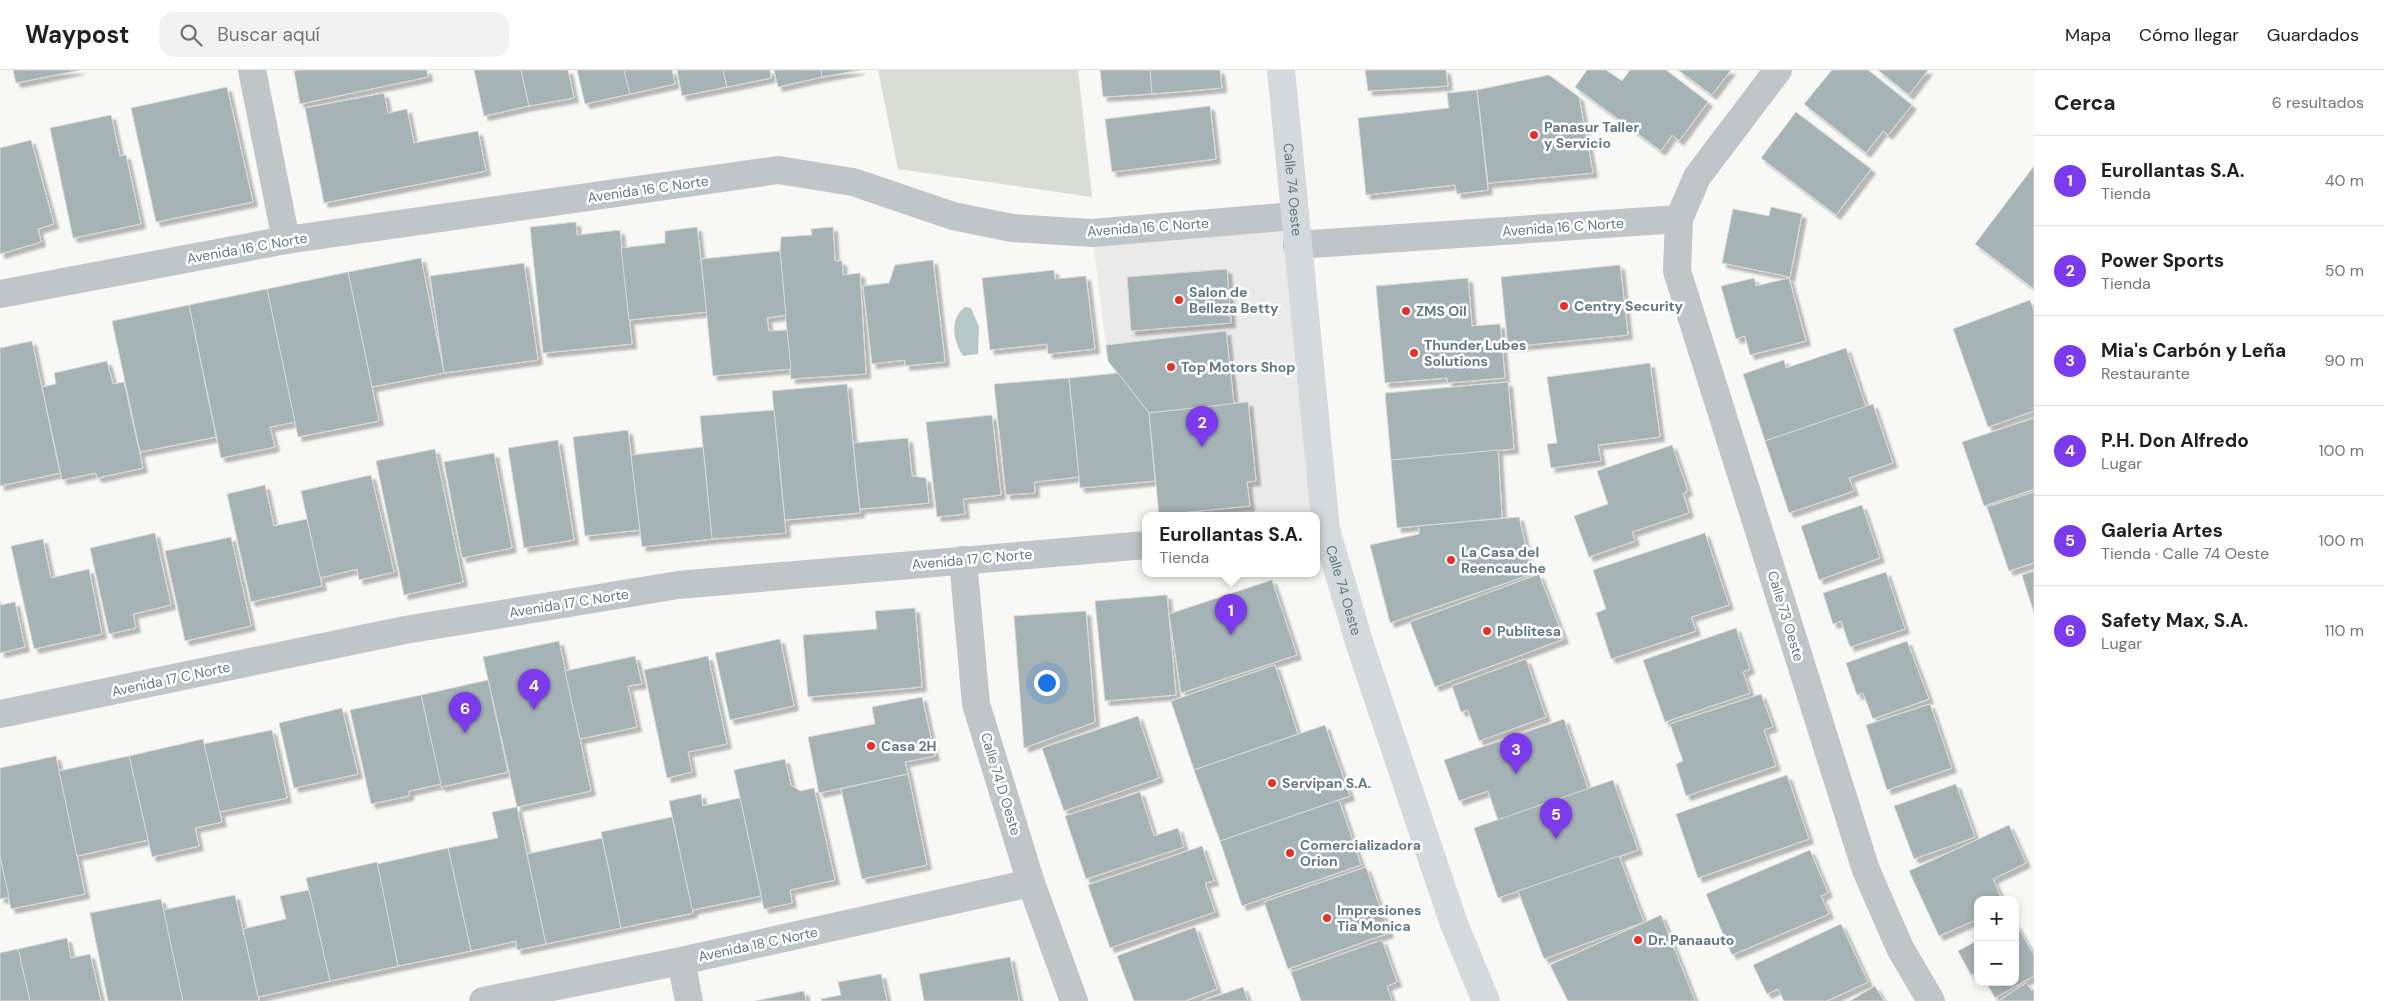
<!DOCTYPE html>
<html lang="es">
<meta charset="utf-8">
<style>
:root{--surface:#fff;--page:#f2f2f2;--text:#202124;--muted:#757577;--line:#e0e0e0;--accent:#7c3aed}
body{margin:0;font-family:"DM Sans",sans-serif;background:var(--page);color:var(--text)}
.controls{position:absolute;right:15px;bottom:15px;display:grid;overflow:hidden;border-radius:10px;box-shadow:0 2px 8px #0003}
.controls button{width:45px;height:45px;display:grid;place-items:center;padding:0;border:0;border-bottom:1px solid var(--line);background:var(--surface);color:var(--text);font:25px sans-serif}
.you{position:absolute;left:1046px;top:612px;width:18px;height:18px;margin:-12px;border:4px solid #fff;border-radius:50%;background:#1a73e8;box-shadow:0 0 0 8px #1a73e833}
.badge{display:grid;place-items:center;width:32px;height:32px;border-radius:50%;background:var(--accent);color:#fff;font-size:16px;font-weight:700}
.pin{position:absolute;translate:-50% -41px;filter:drop-shadow(0 1px 2px #0008)}
.pin::after{content:'';position:absolute;top:26px;width:18px;height:15px;background:inherit;clip-path:polygon(0 0,100% 0,50% 100%)}
.popup{position:absolute;left:1142px;top:442px;width:178px;height:65px;box-sizing:border-box;display:grid;place-content:center;border-radius:10px;background:var(--surface);filter:drop-shadow(0 1px 4px #0005);font-size:16px;white-space:nowrap;color:var(--muted)}
.popup b{font-size:19px;color:var(--text)}
.popup::after{content:'';position:absolute;left:50%;top:100%;margin-left:-10px;border:10px solid transparent;border-top-color:var(--surface)}
.list{margin:0;padding:0;list-style:none}
h2{display:flex;justify-content:space-between;align-items:center;height:65px;margin:0;padding:0 20px;font-size:21px}
h2 small{font-size:16px;font-weight:400;color:var(--muted)}
.list li{display:grid;grid-template-columns:32px 1fr auto;gap:15px;align-items:center;box-sizing:border-box;height:90px;padding:0 20px;border-top:1px solid var(--line)}
.list b{display:block;font-size:19px;white-space:nowrap}
.list p{margin:0;font-size:16px;white-space:nowrap;color:var(--muted)}
.list em{font-size:16px;font-style:normal;color:var(--muted)}
.icon{flex:none;width:28px;height:28px;fill:none;stroke:currentColor;stroke-width:2;stroke-linecap:round;stroke-linejoin:round}
.map{position:relative;flex:none;width:2034px;height:931px;overflow:hidden}
header{display:flex;align-items:center;gap:30px;box-sizing:border-box;height:70px;padding:0 25px;background:var(--surface);border-bottom:1px solid var(--line)}
header strong{font-size:24px}
nav{display:flex;gap:28px;margin-inline-start:auto;font-size:18px}
.search{width:350px;height:45px;background:var(--page);display:flex;align-items:center;gap:12px;box-sizing:border-box;padding:0 18px;border-radius:15px;color:var(--muted);font-size:19px}
main{display:flex}
aside{flex:1;background:var(--surface)}
.map>svg:first-child{display:block}
.built{fill:#e9eae9}
.green{fill:#d9ddd4}
.water{fill:#b6c7c8}
.building{fill:#a5b2b6;stroke:#dadad8;filter:url(#shadow)}
.lines{fill:none;stroke-linecap:round;stroke-linejoin:round}
.street{stroke:#bfc5c8;stroke-width:28}
.secondary{stroke:#d3d9dc;stroke-width:28}
.poi-dot{fill:#e93024;stroke:#fff;stroke-width:2}
.labels{text-anchor:middle;stroke-width:5;stroke-linejoin:round;paint-order:stroke}
.poi-label{font-size:14px;font-weight:bold;fill:#627982;stroke:#fff;text-anchor:start}
.street-label{font-size:14px;fill:#627982;stroke:#fff}
</style>
<header>
<strong>Waypost</strong>
<div class="search"><svg class="icon" aria-label="search" viewBox="0 0 24 24"><circle cx="10" cy="10" r="6"/><path d="M15 15l6 6"/></svg>Buscar aquí</div>
<nav><a>Mapa</a><a>Cómo llegar</a><a>Guardados</a></nav>
</header>
<main>
<div class="map">
<svg width="2034" height="931" viewBox="0 0 2034 931">
<defs>
<filter id="shadow"><feDropShadow dx="4.5" dy="4.5" stdDeviation="1" flood-color="#0004"/></filter>
</defs>
<rect width="100%" height="100%" fill="#f8f8f5"/>
<path class="built" d="M 1294,146 L 1316,446 L 1159,446 L 1149,343 L 1108,291 L 1092,163 Z"/>
<path class="green" d="M 878,0 L 1078,0 L 1092,127 L 898,99 Z"/>
<path class="water" d="M 965,237 L 971,238 L 979,257 L 978,284 L 963,286 C 953,271 949,249 965,237 Z"/>
<g class="building">
<path d="M 13,0 L 80,0 L 16,13 Z"/>
<path d="M 300,0 L 427,0 L 428,7 L 300,34 L 294,1 Z"/>
<path d="M 474,0 L 521,0 L 529,36 L 484,46 Z"/>
<path d="M 521,0 L 568,0 L 574,28 L 529,36 Z"/>
<path d="M 577,0 L 624,0 L 630,24 L 585,34 Z"/>
<path d="M 624,0 L 672,0 L 675,14 L 630,24 Z"/>
<path d="M 677,0 L 723,0 L 727,17 L 682,26 Z"/>
<path d="M 723,0 L 770,0 L 771,8 L 727,17 Z"/>
<path d="M 774,0 L 821,0 L 822,7 L 778,17 Z"/>
<path d="M 821,0 L 860,0 L 822,7 Z"/>
<path d="M 1100,0 L 1150,0 L 1152,24 L 1103,27 Z"/>
<path d="M 1150,0 L 1220,0 L 1222,18 L 1152,24 Z"/>
<path d="M 1365,0 L 1446,0 L 1448,16 L 1368,21 Z"/>
<path d="M 1587,0 L 1606,0 L 1622,11 L 1630,0 L 1666,0 L 1708,32 L 1679,71 L 1672,65 L 1661,81 L 1575,17 Z"/>
<path d="M 1678,0 L 1731,0 L 1712,25 Z"/>
<path d="M 1832,0 L 1868,0 L 1912,35 L 1888,65 L 1883,61 L 1866,83 L 1804,34 Z"/>
<path d="M 1878,0 L 1928,0 L 1909,25 Z"/>
<path d="M 1549,5 L 1579,27 L 1593,103 L 1488,113 L 1477,20 Z"/>
<path d="M 227,17 L 253,132 L 156,152 L 131,38 Z"/>
<path d="M 1477,20 L 1488,120 L 1457,124 L 1455,115 L 1366,125 L 1358,48 L 1449,38 L 1447,23 Z"/>
<path d="M 384,23 L 388,43 L 407,39 L 414,73 L 478,61 L 486,101 L 324,133 L 305,38 Z"/>
<path d="M 1210,36 L 1216,89 L 1112,102 L 1105,49 Z"/>
<path d="M 1796,42 L 1871,99 L 1836,145 L 1761,88 Z"/>
<path d="M 111,45 L 120,86 L 126,85 L 141,154 L 73,168 L 50,58 Z"/>
<path d="M 31,70 L 54,154 L 38,159 L 41,172 L 0,184 L 0,78 Z"/>
<path d="M 2034,96 L 2034,219 L 1975,174 Z"/>
<path d="M 1771,137 L 1802,144 L 1790,207 L 1722,193 L 1733,139 L 1769,146 Z"/>
<path d="M 576,152 L 577,165 L 620,160 L 632,274 L 543,283 L 530,157 Z"/>
<path d="M 697,157 L 707,242 L 629,250 L 621,178 L 665,173 L 665,161 Z"/>
<path d="M 833,157 L 835,191 L 842,191 L 843,205 L 860,203 L 866,304 L 791,309 L 780,181 L 781,167 L 812,165 L 811,159 Z"/>
<path d="M 780,181 L 786,245 L 767,248 L 769,261 L 787,260 L 791,299 L 713,306 L 701,189 Z"/>
<path d="M 421,188 L 444,303 L 372,317 L 348,202 Z"/>
<path d="M 933,190 L 945,292 L 905,296 L 905,290 L 872,294 L 863,216 L 889,213 L 895,195 Z"/>
<path d="M 524,193 L 538,290 L 444,303 L 430,206 Z"/>
<path d="M 1620,195 L 1628,265 L 1508,277 L 1501,207 Z"/>
<path d="M 1227,199 L 1231,253 L 1131,261 L 1127,207 Z"/>
<path d="M 1054,200 L 1055,209 L 1086,206 L 1095,279 L 1048,284 L 1047,274 L 990,280 L 982,208 Z"/>
<path d="M 348,202 L 379,351 L 298,367 L 267,219 Z"/>
<path d="M 1468,208 L 1472,256 L 1500,254 L 1505,308 L 1448,313 L 1447,308 L 1385,313 L 1376,216 Z"/>
<path d="M 1754,208 L 1756,216 L 1789,208 L 1806,271 L 1750,285 L 1745,266 L 1736,269 L 1721,216 Z"/>
<path d="M 267,219 L 295,352 L 270,357 L 275,377 L 221,388 L 189,235 Z"/>
<path d="M 2030,230 L 2034,241 L 2034,341 L 1988,357 L 1953,259 Z"/>
<path d="M 189,235 L 216,367 L 140,382 L 112,251 Z"/>
<path d="M 1226,261 L 1234,334 L 1149,343 L 1108,291 L 1106,275 Z"/>
<path d="M 32,271 L 60,403 L 0,416 L 0,278 Z"/>
<path d="M 1846,278 L 1866,337 L 1765,371 L 1743,304 L 1784,290 L 1786,298 Z"/>
<path d="M 107,291 L 113,314 L 124,312 L 143,398 L 97,408 L 96,403 L 62,410 L 42,317 L 56,314 L 54,303 Z"/>
<path d="M 1650,293 L 1660,367 L 1598,375 L 1601,391 L 1551,398 L 1547,374 L 1557,373 L 1547,307 Z"/>
<path d="M 1118,303 L 1149,343 L 1155,411 L 1080,418 L 1069,308 Z"/>
<path d="M 1069,308 L 1079,407 L 1034,412 L 1035,423 L 1006,425 L 994,314 Z"/>
<path d="M 1508,312 L 1514,379 L 1391,390 L 1385,323 Z"/>
<path d="M 847,314 L 860,443 L 785,450 L 772,321 Z"/>
<path d="M 1248,332 L 1256,411 L 1247,412 L 1250,436 L 1159,445 L 1149,343 Z"/>
<path d="M 1873,334 L 1893,393 L 1849,408 L 1854,421 L 1789,443 L 1765,371 Z"/>
<path d="M 774,340 L 786,463 L 712,469 L 700,346 Z"/>
<path d="M 992,345 L 1001,425 L 963,429 L 965,444 L 937,447 L 926,352 Z"/>
<path d="M 2034,348 L 2034,419 L 1984,436 L 1962,372 Z"/>
<path d="M 628,360 L 640,460 L 585,466 L 573,367 Z"/>
<path d="M 908,368 L 912,406 L 926,408 L 929,433 L 860,439 L 853,373 Z"/>
<path d="M 558,370 L 574,470 L 524,478 L 508,378 Z"/>
<path d="M 1672,375 L 1688,421 L 1683,423 L 1689,443 L 1632,462 L 1635,471 L 1589,487 L 1574,446 L 1608,434 L 1597,401 Z"/>
<path d="M 703,377 L 712,469 L 642,477 L 631,385 Z"/>
<path d="M 435,379 L 463,512 L 404,525 L 376,391 Z"/>
<path d="M 1498,380 L 1502,448 L 1397,458 L 1391,390 Z"/>
<path d="M 494,383 L 512,478 L 462,488 L 444,392 Z"/>
<path d="M 371,405 L 394,502 L 359,510 L 357,499 L 320,508 L 301,421 Z"/>
<path d="M 265,415 L 274,456 L 307,449 L 322,516 L 251,532 L 227,424 Z"/>
<path d="M 2034,422 L 2034,493 L 2009,501 L 1987,437 Z"/>
<path d="M 1862,435 L 1880,488 L 1819,510 L 1801,456 Z"/>
<path d="M 1519,447 L 1532,504 L 1390,553 L 1370,475 L 1419,464 L 1419,456 Z"/>
<path d="M 155,463 L 171,535 L 133,544 L 136,558 L 109,564 L 90,478 Z"/>
<path d="M 1705,463 L 1729,535 L 1691,547 L 1696,561 L 1611,589 L 1596,543 L 1606,539 L 1593,500 Z"/>
<path d="M 231,467 L 251,556 L 185,571 L 165,481 Z"/>
<path d="M 43,469 L 51,508 L 89,499 L 102,564 L 34,579 L 11,476 Z"/>
<path d="M 2034,501 L 2034,543 L 2022,505 Z"/>
<path d="M 1886,502 L 1905,559 L 1850,577 L 1841,551 L 1833,554 L 1823,523 Z"/>
<path d="M 1539,504 L 1564,569 L 1435,617 L 1410,552 Z"/>
<path d="M 1272,510 L 1297,585 L 1181,623 L 1169,544 Z"/>
<path d="M 1167,525 L 1176,625 L 1105,631 L 1095,531 Z"/>
<path d="M 0,531 L 1,535 L 15,532 L 25,577 L 0,583 Z"/>
<path d="M 915,538 L 922,617 L 808,627 L 803,565 L 877,559 L 875,541 Z"/>
<path d="M 1086,541 L 1095,652 L 1024,678 L 1014,546 Z"/>
<path d="M 1736,558 L 1750,599 L 1743,602 L 1750,623 L 1665,652 L 1643,590 Z"/>
<path d="M 780,569 L 794,636 L 730,650 L 715,583 Z"/>
<path d="M 559,571 L 591,721 L 517,737 L 483,587 Z"/>
<path d="M 1907,571 L 1929,629 L 1873,649 L 1863,623 L 1857,625 L 1846,593 Z"/>
<path d="M 635,586 L 642,614 L 628,616 L 637,657 L 580,669 L 565,601 Z"/>
<path d="M 708,586 L 727,674 L 688,682 L 692,702 L 667,708 L 644,600 Z"/>
<path d="M 1526,589 L 1546,647 L 1479,671 L 1468,640 L 1461,642 L 1452,616 Z"/>
<path d="M 1275,595 L 1298,664 L 1194,700 L 1171,631 Z"/>
<path d="M 488,610 L 508,702 L 441,717 L 421,625 Z"/>
<path d="M 1761,624 L 1773,657 L 1764,660 L 1776,696 L 1686,726 L 1676,694 L 1683,691 L 1670,654 Z"/>
<path d="M 421,625 L 441,714 L 409,721 L 409,726 L 371,734 L 350,640 Z"/>
<path d="M 922,627 L 935,686 L 905,692 L 908,704 L 819,723 L 808,667 L 875,654 L 872,637 Z"/>
<path d="M 1930,634 L 1952,698 L 1887,720 L 1866,655 Z"/>
<path d="M 342,638 L 358,704 L 294,718 L 279,653 Z"/>
<path d="M 1138,646 L 1159,708 L 1064,741 L 1042,678 Z"/>
<path d="M 1564,649 L 1588,719 L 1498,750 L 1488,721 L 1459,731 L 1444,690 Z"/>
<path d="M 1325,655 L 1350,726 L 1220,771 L 1194,700 Z"/>
<path d="M 272,660 L 287,728 L 219,742 L 204,674 Z"/>
<path d="M 203,669 L 222,752 L 195,758 L 199,776 L 152,787 L 129,686 Z"/>
<path d="M 56,686 L 85,824 L 11,839 L 0,787 L 0,698 Z"/>
<path d="M 129,686 L 148,770 L 77,786 L 59,701 Z"/>
<path d="M 785,689 L 791,715 L 800,721 L 814,718 L 835,810 L 790,820 L 792,833 L 764,839 L 734,700 Z"/>
<path d="M 908,704 L 927,795 L 862,809 L 841,719 Z"/>
<path d="M 1787,705 L 1809,769 L 1698,808 L 1676,744 Z"/>
<path d="M 1613,710 L 1638,780 L 1498,828 L 1474,758 Z"/>
<path d="M 1956,714 L 1975,767 L 1914,789 L 1894,736 Z"/>
<path d="M 1140,722 L 1154,766 L 1178,758 L 1184,777 L 1086,809 L 1065,746 Z"/>
<path d="M 701,724 L 703,736 L 740,728 L 761,826 L 692,840 L 669,731 Z"/>
<path d="M 1339,730 L 1361,795 L 1242,836 L 1220,771 Z"/>
<path d="M 517,737 L 546,874 L 517,880 L 516,871 L 471,881 L 448,778 L 498,768 L 492,742 Z"/>
<path d="M 672,747 L 693,843 L 621,858 L 601,762 Z"/>
<path d="M 2009,755 L 2026,793 L 1993,809 L 2002,830 L 1978,830 L 1978,849 L 1939,866 L 1909,801 Z"/>
<path d="M 602,768 L 621,858 L 546,874 L 527,784 Z"/>
<path d="M 1202,776 L 1214,811 L 1205,813 L 1215,842 L 1110,878 L 1088,815 Z"/>
<path d="M 448,778 L 471,881 L 398,896 L 377,794 Z"/>
<path d="M 1810,780 L 1828,823 L 1821,826 L 1829,844 L 1732,885 L 1706,824 Z"/>
<path d="M 1619,786 L 1644,852 L 1544,889 L 1518,821 Z"/>
<path d="M 0,787 L 9,827 L 0,829 Z"/>
<path d="M 377,792 L 398,896 L 330,911 L 306,808 Z"/>
<path d="M 1366,797 L 1389,863 L 1288,899 L 1264,832 Z"/>
<path d="M 309,820 L 330,911 L 258,927 L 243,859 L 286,849 L 280,826 Z"/>
<path d="M 235,825 L 259,931 L 183,931 L 163,840 Z"/>
<path d="M 161,829 L 183,931 L 108,931 L 90,843 Z"/>
<path d="M 1661,845 L 1695,931 L 1568,931 L 1550,895 Z"/>
<path d="M 2015,853 L 2034,885 L 2034,906 L 1995,928 L 1986,912 L 2015,912 Z"/>
<path d="M 1841,854 L 1868,912 L 1827,931 L 1784,931 L 1778,919 L 1767,924 L 1753,895 Z"/>
<path d="M 1195,857 L 1217,919 L 1185,931 L 1134,931 L 1117,886 Z"/>
<path d="M 67,868 L 71,888 L 90,884 L 101,931 L 30,931 L 18,879 Z"/>
<path d="M 1382,870 L 1397,912 L 1387,916 L 1392,931 L 1301,931 L 1291,902 Z"/>
<path d="M 1978,870 L 1978,901 L 1971,905 L 1958,881 Z"/>
<path d="M 18,879 L 30,931 L 0,931 L 0,883 Z"/>
<path d="M 1010,887 L 1019,931 L 924,931 L 919,904 Z"/>
<path d="M 881,904 L 887,931 L 822,931 L 821,929 L 841,925 L 838,912 Z"/>
<path d="M 2026,913 L 2032,921 L 2034,919 L 2034,931 L 1999,931 Z"/>
<path d="M 1875,916 L 1884,931 L 1850,931 Z"/>
<path d="M 1243,917 L 1248,931 L 1202,931 Z"/>
<path d="M 804,921 L 806,931 L 755,931 Z"/>
</g>
<g class="lines">
<g class="street">
<path d="M 252,0 L 286,170"/>
<path d="M 1778,0 L 1697,107 L 1679,149 L 1677,201 L 1866,800 L 1900,878 L 1931,931"/>
<path d="M 1297,175 L 1679,149"/>
<path d="M 0,224 L 286,170 L 778,100 L 853,112 L 953,146 L 1012,158 L 1092,163 L 1294,146"/>
<path d="M 963,490 L 976,634 L 1031,813 L 1074,931"/>
<path d="M 0,644 L 405,560 L 678,515 L 1146,475"/>
<path d="M 681,891 L 689,931"/>
<path d="M 483,931 L 681,891 L 1031,813"/>
</g>
<path class="secondary" id="s1" d="M 1281,0 L 1326,460 L 1360,575 L 1454,854 L 1486,931"/>
</g>
<g class="poi-dot">
<circle cx="1534" cy="65" r="5"/>
<circle cx="1179" cy="230" r="5"/>
<circle cx="1564" cy="236" r="5"/>
<circle cx="1406" cy="241" r="5"/>
<circle cx="1414" cy="283" r="5"/>
<circle cx="1171" cy="297" r="5"/>
<circle cx="1451" cy="490" r="5"/>
<circle cx="1487" cy="561" r="5"/>
<circle cx="871" cy="676" r="5"/>
<circle cx="1272" cy="713" r="5"/>
<circle cx="1290" cy="783" r="5"/>
<circle cx="1327" cy="848" r="5"/>
<circle cx="1638" cy="870" r="5"/>
</g>
<g class="labels">
<g class="poi-label">
<text x="1544" y="62">Panasur Taller<tspan x="1544" dy="16">y Servicio</tspan></text>
<text x="1189" y="227">Salon de<tspan x="1189" dy="16">Belleza Betty</tspan></text>
<text x="1574" y="241">Centry Security</text>
<text x="1416" y="246">ZMS Oil</text>
<text x="1424" y="280">Thunder Lubes<tspan x="1424" dy="16">Solutions</tspan></text>
<text x="1181" y="302">Top Motors Shop</text>
<text x="1461" y="487">La Casa del<tspan x="1461" dy="16">Reencauche</tspan></text>
<text x="1497" y="566">Publitesa</text>
<text x="881" y="681">Casa 2H</text>
<text x="1282" y="718">Servipan S.A.</text>
<text x="1300" y="780">Comercializadora<tspan x="1300" dy="16">Orion</tspan></text>
<text x="1337" y="845">Impresiones<tspan x="1337" dy="16">Tia Monica</tspan></text>
<text x="1648" y="875">Dr. Panaauto</text>
</g>
<g class="street-label">
<text transform="translate(648 119) rotate(-8)" y="5">Avenida 16 C Norte</text>
<text dy="5" stroke="none"><textPath href="#s1" startOffset="120">Calle 74 Oeste</textPath></text>
<text transform="translate(1148 157) rotate(-4)" y="5">Avenida 16 C Norte</text>
<text transform="translate(1563 157) rotate(-4)" y="5">Avenida 16 C Norte</text>
<text transform="translate(247 178) rotate(-10)" y="5">Avenida 16 C Norte</text>
<text transform="translate(972 489) rotate(-5)" y="5">Avenida 17 C Norte</text>
<text dy="5" stroke="none"><textPath href="#s1" startOffset="525">Calle 74 Oeste</textPath></text>
<text transform="translate(569 533) rotate(-9)" y="5">Avenida 17 C Norte</text>
<text transform="translate(1786 546) rotate(73)" y="5">Calle 73 Oeste</text>
<text transform="translate(171 609) rotate(-12)" y="5">Avenida 17 C Norte</text>
<text transform="translate(1001 714) rotate(73)" y="5">Calle 74 D Oeste</text>
<text transform="translate(758 874) rotate(-12)" y="5">Avenida 18 C Norte</text>
</g>
</g>
</svg>
<div class="controls">
<button>+</button>
<button>−</button>
</div>
<div class="you"></div>
<div class="pin badge" style="left:1231px;top:565px">1</div>
<div class="popup"><b>Eurollantas S.A.</b>Tienda</div>
<div class="pin badge" style="left:1202px;top:377px">2</div>
<div class="pin badge" style="left:1516px;top:704px">3</div>
<div class="pin badge" style="left:534px;top:640px">4</div>
<div class="pin badge" style="left:1556px;top:769px">5</div>
<div class="pin badge" style="left:465px;top:663px">6</div>
</div>
<aside>
<h2>Cerca<small>6 resultados</small></h2>
<ul class="list">
<li><span class="badge">1</span><div><b>Eurollantas S.A.</b><p>Tienda</p></div><em>40 m</em></li>
<li><span class="badge">2</span><div><b>Power Sports</b><p>Tienda</p></div><em>50 m</em></li>
<li><span class="badge">3</span><div><b>Mia's Carbón y Leña</b><p>Restaurante</p></div><em>90 m</em></li>
<li><span class="badge">4</span><div><b>P.H. Don Alfredo</b><p>Lugar</p></div><em>100 m</em></li>
<li><span class="badge">5</span><div><b>Galeria Artes</b><p>Tienda · Calle 74 Oeste</p></div><em>100 m</em></li>
<li><span class="badge">6</span><div><b>Safety Max, S.A.</b><p>Lugar</p></div><em>110 m</em></li>
</ul>
</aside>
</main>
